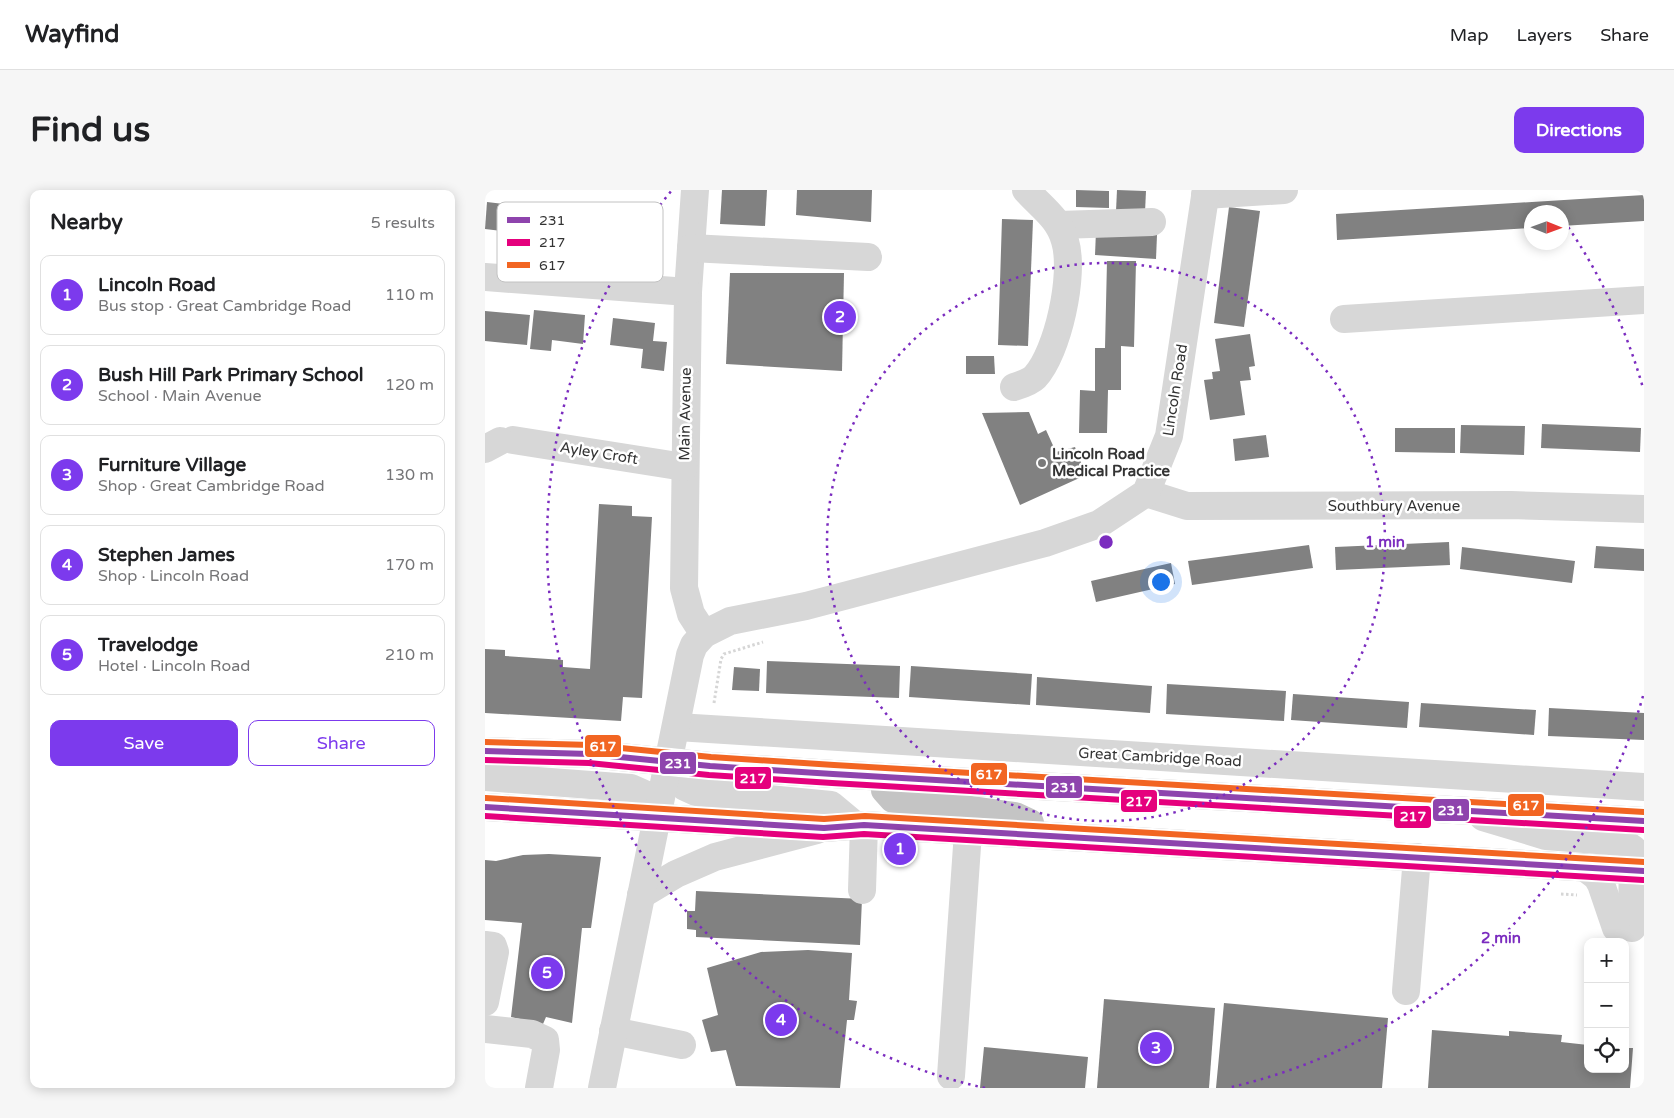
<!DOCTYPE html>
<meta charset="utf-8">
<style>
:root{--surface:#fff;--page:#f6f6f6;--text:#202124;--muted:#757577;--line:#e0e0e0;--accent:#7c3aed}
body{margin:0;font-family:"Varela Round",sans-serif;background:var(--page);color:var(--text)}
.controls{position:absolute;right:15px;bottom:15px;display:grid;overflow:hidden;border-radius:10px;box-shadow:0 2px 12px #0003}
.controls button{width:45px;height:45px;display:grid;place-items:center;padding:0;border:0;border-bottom:1px solid var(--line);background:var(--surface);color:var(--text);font:25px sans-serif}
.compass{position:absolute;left:1039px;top:15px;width:45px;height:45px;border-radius:50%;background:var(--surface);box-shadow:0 2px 12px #0003;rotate:91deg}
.you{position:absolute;left:675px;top:391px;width:18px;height:18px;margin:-12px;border:4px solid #fff;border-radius:50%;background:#1a73e8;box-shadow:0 0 0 8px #1a73e833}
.badge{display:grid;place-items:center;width:32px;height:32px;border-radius:50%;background:var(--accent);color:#fff;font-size:16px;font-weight:700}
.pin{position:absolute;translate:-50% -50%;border:2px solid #fff;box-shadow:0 1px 5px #0006}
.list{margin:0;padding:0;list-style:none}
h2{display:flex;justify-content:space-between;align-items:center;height:65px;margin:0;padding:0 20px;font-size:21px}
h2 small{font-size:16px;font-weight:400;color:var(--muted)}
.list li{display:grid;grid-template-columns:32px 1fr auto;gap:15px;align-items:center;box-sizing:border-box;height:80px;margin:0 10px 10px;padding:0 10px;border:1px solid var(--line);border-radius:10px}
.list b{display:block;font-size:19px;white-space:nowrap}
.list p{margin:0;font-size:16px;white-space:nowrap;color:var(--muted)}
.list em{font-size:16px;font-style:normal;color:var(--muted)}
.actions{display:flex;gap:10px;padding:15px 20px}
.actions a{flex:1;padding:11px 0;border:1px solid var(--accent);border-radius:10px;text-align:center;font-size:18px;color:var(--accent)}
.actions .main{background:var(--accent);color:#fff}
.icon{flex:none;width:28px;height:28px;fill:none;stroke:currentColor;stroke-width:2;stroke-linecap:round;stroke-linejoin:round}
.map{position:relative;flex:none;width:1159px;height:898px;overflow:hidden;border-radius:10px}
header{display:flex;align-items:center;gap:30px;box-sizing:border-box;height:70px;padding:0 25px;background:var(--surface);border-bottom:1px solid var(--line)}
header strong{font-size:24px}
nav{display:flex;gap:28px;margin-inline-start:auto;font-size:18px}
.intro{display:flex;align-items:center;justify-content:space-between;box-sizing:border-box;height:120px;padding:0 30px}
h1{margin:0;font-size:35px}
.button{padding:12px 22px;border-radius:10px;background:var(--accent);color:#fff;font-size:18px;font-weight:700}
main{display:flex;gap:30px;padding:0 30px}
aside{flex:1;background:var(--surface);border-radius:10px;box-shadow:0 2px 12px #0003}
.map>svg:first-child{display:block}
.building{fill:#818181}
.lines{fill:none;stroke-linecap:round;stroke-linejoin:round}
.path{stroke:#d6d6d6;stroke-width:3;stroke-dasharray:2.5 2.5;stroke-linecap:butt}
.minor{stroke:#d7d7d7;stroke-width:28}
.highway{stroke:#c4c4c4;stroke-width:28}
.bus-1-casing{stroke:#fff;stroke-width:10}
.bus-2-casing{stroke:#fff;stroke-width:10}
.bus-3-casing{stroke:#fff;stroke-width:10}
.bus-1{stroke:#8e44ad;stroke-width:6}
.bus-2{stroke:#e5007d;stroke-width:6}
.bus-3{stroke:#f26522;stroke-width:6}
.ring{fill:none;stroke:#7b2cbf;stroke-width:2.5;stroke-dasharray:2.5 5}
.poi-dot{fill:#7a7a7a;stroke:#fff;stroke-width:2}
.labels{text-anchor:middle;stroke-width:5;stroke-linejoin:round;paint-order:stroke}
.street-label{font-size:15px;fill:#333;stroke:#fff}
.poi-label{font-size:15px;font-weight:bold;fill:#333;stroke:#fff;text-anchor:start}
.key{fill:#fff;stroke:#c2c2c2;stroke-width:1}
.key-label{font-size:14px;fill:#333}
.centre{fill:#7b2cbf;stroke:#fff;stroke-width:2.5}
.ring-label{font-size:15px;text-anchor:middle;font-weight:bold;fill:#7b2cbf;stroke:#fff;stroke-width:5;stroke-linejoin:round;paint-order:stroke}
.line-badge{stroke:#fff;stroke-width:2}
.badge-label{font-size:14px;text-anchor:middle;font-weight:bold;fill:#fff}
</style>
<header>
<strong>Wayfind</strong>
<nav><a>Map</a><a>Layers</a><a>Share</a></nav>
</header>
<div class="intro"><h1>Find us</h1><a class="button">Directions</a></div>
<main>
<aside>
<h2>Nearby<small>5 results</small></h2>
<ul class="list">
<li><span class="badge">1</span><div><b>Lincoln Road</b><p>Bus stop · Great Cambridge Road</p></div><em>110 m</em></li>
<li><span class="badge">2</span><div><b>Bush Hill Park Primary School</b><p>School · Main Avenue</p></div><em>120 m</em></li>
<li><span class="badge">3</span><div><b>Furniture Village</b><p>Shop · Great Cambridge Road</p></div><em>130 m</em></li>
<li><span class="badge">4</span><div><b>Stephen James</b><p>Shop · Lincoln Road</p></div><em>170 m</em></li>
<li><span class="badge">5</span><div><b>Travelodge</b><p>Hotel · Lincoln Road</p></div><em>210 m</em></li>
</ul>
<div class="actions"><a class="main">Save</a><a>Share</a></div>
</aside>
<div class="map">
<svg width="1159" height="898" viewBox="0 0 1159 898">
<rect width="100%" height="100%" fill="#fff"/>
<g class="building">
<path d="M 237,0 L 282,0 L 280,36 L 235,34 Z"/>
<path d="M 312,0 L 387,0 L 386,32 L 311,25 Z"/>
<path d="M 591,0 L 624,1 L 624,18 L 591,17 Z"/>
<path d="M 632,0 L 661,1 L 660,22 L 631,21 Z"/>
<path d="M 1159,5 L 1159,31 L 1076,36 L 1076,22 L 1046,22 L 1046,38 L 852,50 L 851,24 Z"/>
<path d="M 2,12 L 54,18 L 51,45 L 0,39 Z"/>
<path d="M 744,17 L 775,21 L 759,137 L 729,133 Z"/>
<path d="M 517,29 L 548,30 L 543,156 L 513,155 Z"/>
<path d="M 611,41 L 672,45 L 671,69 L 610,65 Z"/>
<path d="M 622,71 L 651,71 L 649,157 L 636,156 L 636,200 L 623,200 L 622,243 L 594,243 L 595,200 L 610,201 L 610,158 L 620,158 Z"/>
<path d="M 245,83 L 359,83 L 357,181 L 241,174 Z"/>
<path d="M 49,120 L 100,125 L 98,154 L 67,150 L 66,161 L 45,159 Z"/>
<path d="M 0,121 L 45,125 L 42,155 L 0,151 Z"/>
<path d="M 128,128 L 170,133 L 168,151 L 182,152 L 179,181 L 156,178 L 158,159 L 125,155 Z"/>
<path d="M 765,144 L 770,176 L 764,177 L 766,190 L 755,191 L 760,225 L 725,230 L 719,190 L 728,189 L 727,182 L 735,181 L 730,149 Z"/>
<path d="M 481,166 L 509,166 L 510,184 L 481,184 Z"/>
<path d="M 544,222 L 553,244 L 561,240 L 571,262 L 590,257 L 601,285 L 535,315 L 497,223 Z"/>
<path d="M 1057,234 L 1156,238 L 1155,262 L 1056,258 Z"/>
<path d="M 976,235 L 1040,236 L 1039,265 L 975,263 Z"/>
<path d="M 910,238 L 970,238 L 970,263 L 910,262 Z"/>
<path d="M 781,245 L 784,267 L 750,271 L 748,249 Z"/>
<path d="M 114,314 L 147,316 L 147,326 L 167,327 L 157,508 L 138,507 L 136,531 L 0,523 L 0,459 L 20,460 L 20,466 L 78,470 L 78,477 L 105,479 Z"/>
<path d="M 964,352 L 965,375 L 851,380 L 850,357 Z"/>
<path d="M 824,355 L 828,378 L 707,395 L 703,371 Z"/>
<path d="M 1111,356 L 1159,359 L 1159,381 L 1109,378 Z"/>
<path d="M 977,357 L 1090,371 L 1087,393 L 975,379 Z"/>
<path d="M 686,373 L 690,394 L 611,412 L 606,391 Z"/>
<path d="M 282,471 L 415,476 L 414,508 L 281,503 Z"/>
<path d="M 426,476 L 547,484 L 545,515 L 424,507 Z"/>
<path d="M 249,477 L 275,479 L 274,501 L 247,500 Z"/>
<path d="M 552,487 L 667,496 L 665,523 L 551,515 Z"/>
<path d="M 682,494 L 801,501 L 799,531 L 681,524 Z"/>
<path d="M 808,504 L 924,512 L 922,538 L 806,530 Z"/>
<path d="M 936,513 L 1051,520 L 1049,545 L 934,537 Z"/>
<path d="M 1064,518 L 1159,523 L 1159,550 L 1063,546 Z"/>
<path d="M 64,664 L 116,667 L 106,738 L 97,738 L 87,833 L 61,827 L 58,834 L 26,827 L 37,733 L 0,730 L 0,670 L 11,671 L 38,665 Z"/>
<path d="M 211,701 L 377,709 L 375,755 L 211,747 L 211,740 L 202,739 L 202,721 L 210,721 Z"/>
<path d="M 323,760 L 367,763 L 364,810 L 372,811 L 369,830 L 362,830 L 355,898 L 251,896 L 241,860 L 226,862 L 217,830 L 233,825 L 222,778 L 276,762 Z"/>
<path d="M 619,809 L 730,818 L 724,898 L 612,898 Z"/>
<path d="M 739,813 L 903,828 L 897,898 L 731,898 Z"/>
<path d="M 947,840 L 1024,846 L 1024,841 L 1077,845 L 1076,852 L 1103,855 L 1103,879 L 1140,879 L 1140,858 L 1148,858 L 1145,898 L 943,898 Z"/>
<path d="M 499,857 L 603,867 L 600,898 L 495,898 Z"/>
</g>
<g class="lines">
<g class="path">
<path d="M 229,513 L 236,469 L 239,464 L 278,452"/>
<path d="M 1076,704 L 1092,705"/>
</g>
<g class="minor">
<path d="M 210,0 L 203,102 L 199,398 L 206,424 L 219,444"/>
<path d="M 720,5 L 799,0"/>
<path d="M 574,35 L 667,32"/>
<path d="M 206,58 L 383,67"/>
<path d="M 0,87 L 203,102"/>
<path d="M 859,129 L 1159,110"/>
<path d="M 529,197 C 535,195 545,192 550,187 C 573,162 590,84 580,51 C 574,28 556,17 541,0"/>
<path d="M 28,250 L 199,277"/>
<path d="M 0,259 L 15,251"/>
<path d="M 661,303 L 702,316 L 1026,315 L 1159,319"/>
<path d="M 192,537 L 1159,597"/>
<path d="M 185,572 L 200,597 L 211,602 L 346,615 L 370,635"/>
<path d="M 0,587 L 146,598 L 164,606 L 172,628"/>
<path d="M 998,627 L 1061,646 L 1138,652 L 1148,659 L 1147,738"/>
<path d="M 1099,677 L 1112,687 L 1116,694 L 1131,738"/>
<path d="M 377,700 L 379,635"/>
<path d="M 156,705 L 191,684 L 230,667 L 332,640"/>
<path d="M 0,755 L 8,756 L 10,762 L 0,812"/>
<path d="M 921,801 L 932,667"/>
<path d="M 0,839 L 47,844 L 60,850 L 61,860 L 54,898"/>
<path d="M 128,841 L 197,855"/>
<path d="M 466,886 L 483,642"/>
<path d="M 117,898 L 205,465 L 209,455 L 219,444 L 245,431 L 321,416 L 560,353 L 614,334 L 661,303 L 684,246 L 721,0"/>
</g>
<g class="highway">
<path d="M 0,561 L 105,564 L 225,576 L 348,584 L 1159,631"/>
<path d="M 401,588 L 400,600 L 408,609 L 530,626 L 545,633"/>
<path d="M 0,617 L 339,638 L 379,635 L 1159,681"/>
</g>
<defs>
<g id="bus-1">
<path d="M 0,561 L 105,564 L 225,576 L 348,584 L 1159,631"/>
<path d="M 0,617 L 339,638 L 379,635 L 1159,681"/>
</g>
<g id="bus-2">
<path d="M 0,570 L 104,573 L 224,585 L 347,593 L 1158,640"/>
<path d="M 0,626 L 338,647 L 379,644 L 1158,690"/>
</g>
<g id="bus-3">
<path d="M 0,552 L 106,555 L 226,567 L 349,575 L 1159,622"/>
<path d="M 1,608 L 339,629 L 380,626 L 1159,672"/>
</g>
</defs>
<use href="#bus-1" class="bus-1-casing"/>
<use href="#bus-2" class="bus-2-casing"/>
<use href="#bus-3" class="bus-3-casing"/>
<use href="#bus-1" class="bus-1"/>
<use href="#bus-2" class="bus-2"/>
<use href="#bus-3" class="bus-3"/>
</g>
<g class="ring">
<circle cx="621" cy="352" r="279"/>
<path d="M1158 506A559 559 0 0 1 742 898M500 898A559 559 0 0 1 187 0M1079 31A559 559 0 0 1 1158 198"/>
</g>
<circle class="poi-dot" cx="557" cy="273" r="5"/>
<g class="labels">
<g class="street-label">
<text transform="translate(690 200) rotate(-81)" y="5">Lincoln Road</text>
<text transform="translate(200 224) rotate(-89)" y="5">Main Avenue</text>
<text transform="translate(114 263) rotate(9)" y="5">Ayley Croft</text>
<text x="909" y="321">Southbury Avenue</text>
<text transform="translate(675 567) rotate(3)" y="5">Great Cambridge Road</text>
</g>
<g class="poi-label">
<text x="567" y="269">Lincoln Road<tspan x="567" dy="17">Medical Practice</tspan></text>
</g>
</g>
<rect x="12" y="12" width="166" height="80" rx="8" class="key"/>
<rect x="22" y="27" width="23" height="6" fill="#8e44ad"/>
<rect x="22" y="49" width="23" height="7" fill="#e5007d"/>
<rect x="22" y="72" width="23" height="6" fill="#f26522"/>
<g class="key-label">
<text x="54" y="35">231</text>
<text x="54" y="57">217</text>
<text x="54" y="80">617</text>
</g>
<circle cx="621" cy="352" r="8" class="centre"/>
<g class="ring-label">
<text x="900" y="357">1 min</text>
<text x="1016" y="753">2 min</text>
</g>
<g class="line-badge">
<rect x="99" y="544" width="38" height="24" rx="5" fill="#f26522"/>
<rect x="174" y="561" width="38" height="24" rx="5" fill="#8e44ad"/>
<rect x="485" y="572" width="38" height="24" rx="5" fill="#f26522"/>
<rect x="249" y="576" width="38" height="24" rx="5" fill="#e5007d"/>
<rect x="560" y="585" width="38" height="24" rx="5" fill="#8e44ad"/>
<rect x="635" y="599" width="38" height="24" rx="5" fill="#e5007d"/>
<rect x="1022" y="603" width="38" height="24" rx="5" fill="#f26522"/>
<rect x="947" y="608" width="38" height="24" rx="5" fill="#8e44ad"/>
<rect x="908" y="615" width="39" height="24" rx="5" fill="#e5007d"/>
</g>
<g class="badge-label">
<text x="118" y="561">617</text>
<text x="193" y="578">231</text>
<text x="504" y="589">617</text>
<text x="268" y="593">217</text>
<text x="579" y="602">231</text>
<text x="654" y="616">217</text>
<text x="1041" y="620">617</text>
<text x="966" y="625">231</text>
<text x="928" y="631">217</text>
</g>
</svg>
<div class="controls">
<button>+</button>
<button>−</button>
<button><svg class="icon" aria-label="locate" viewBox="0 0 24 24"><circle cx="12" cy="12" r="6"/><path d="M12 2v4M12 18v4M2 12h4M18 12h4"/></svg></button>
</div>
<svg class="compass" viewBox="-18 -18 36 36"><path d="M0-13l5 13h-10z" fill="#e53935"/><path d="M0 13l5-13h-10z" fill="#757577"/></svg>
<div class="you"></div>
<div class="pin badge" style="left:415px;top:659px">1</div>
<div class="pin badge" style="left:355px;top:127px">2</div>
<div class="pin badge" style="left:671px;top:858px">3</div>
<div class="pin badge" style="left:296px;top:830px">4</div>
<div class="pin badge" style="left:62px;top:783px">5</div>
</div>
</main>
